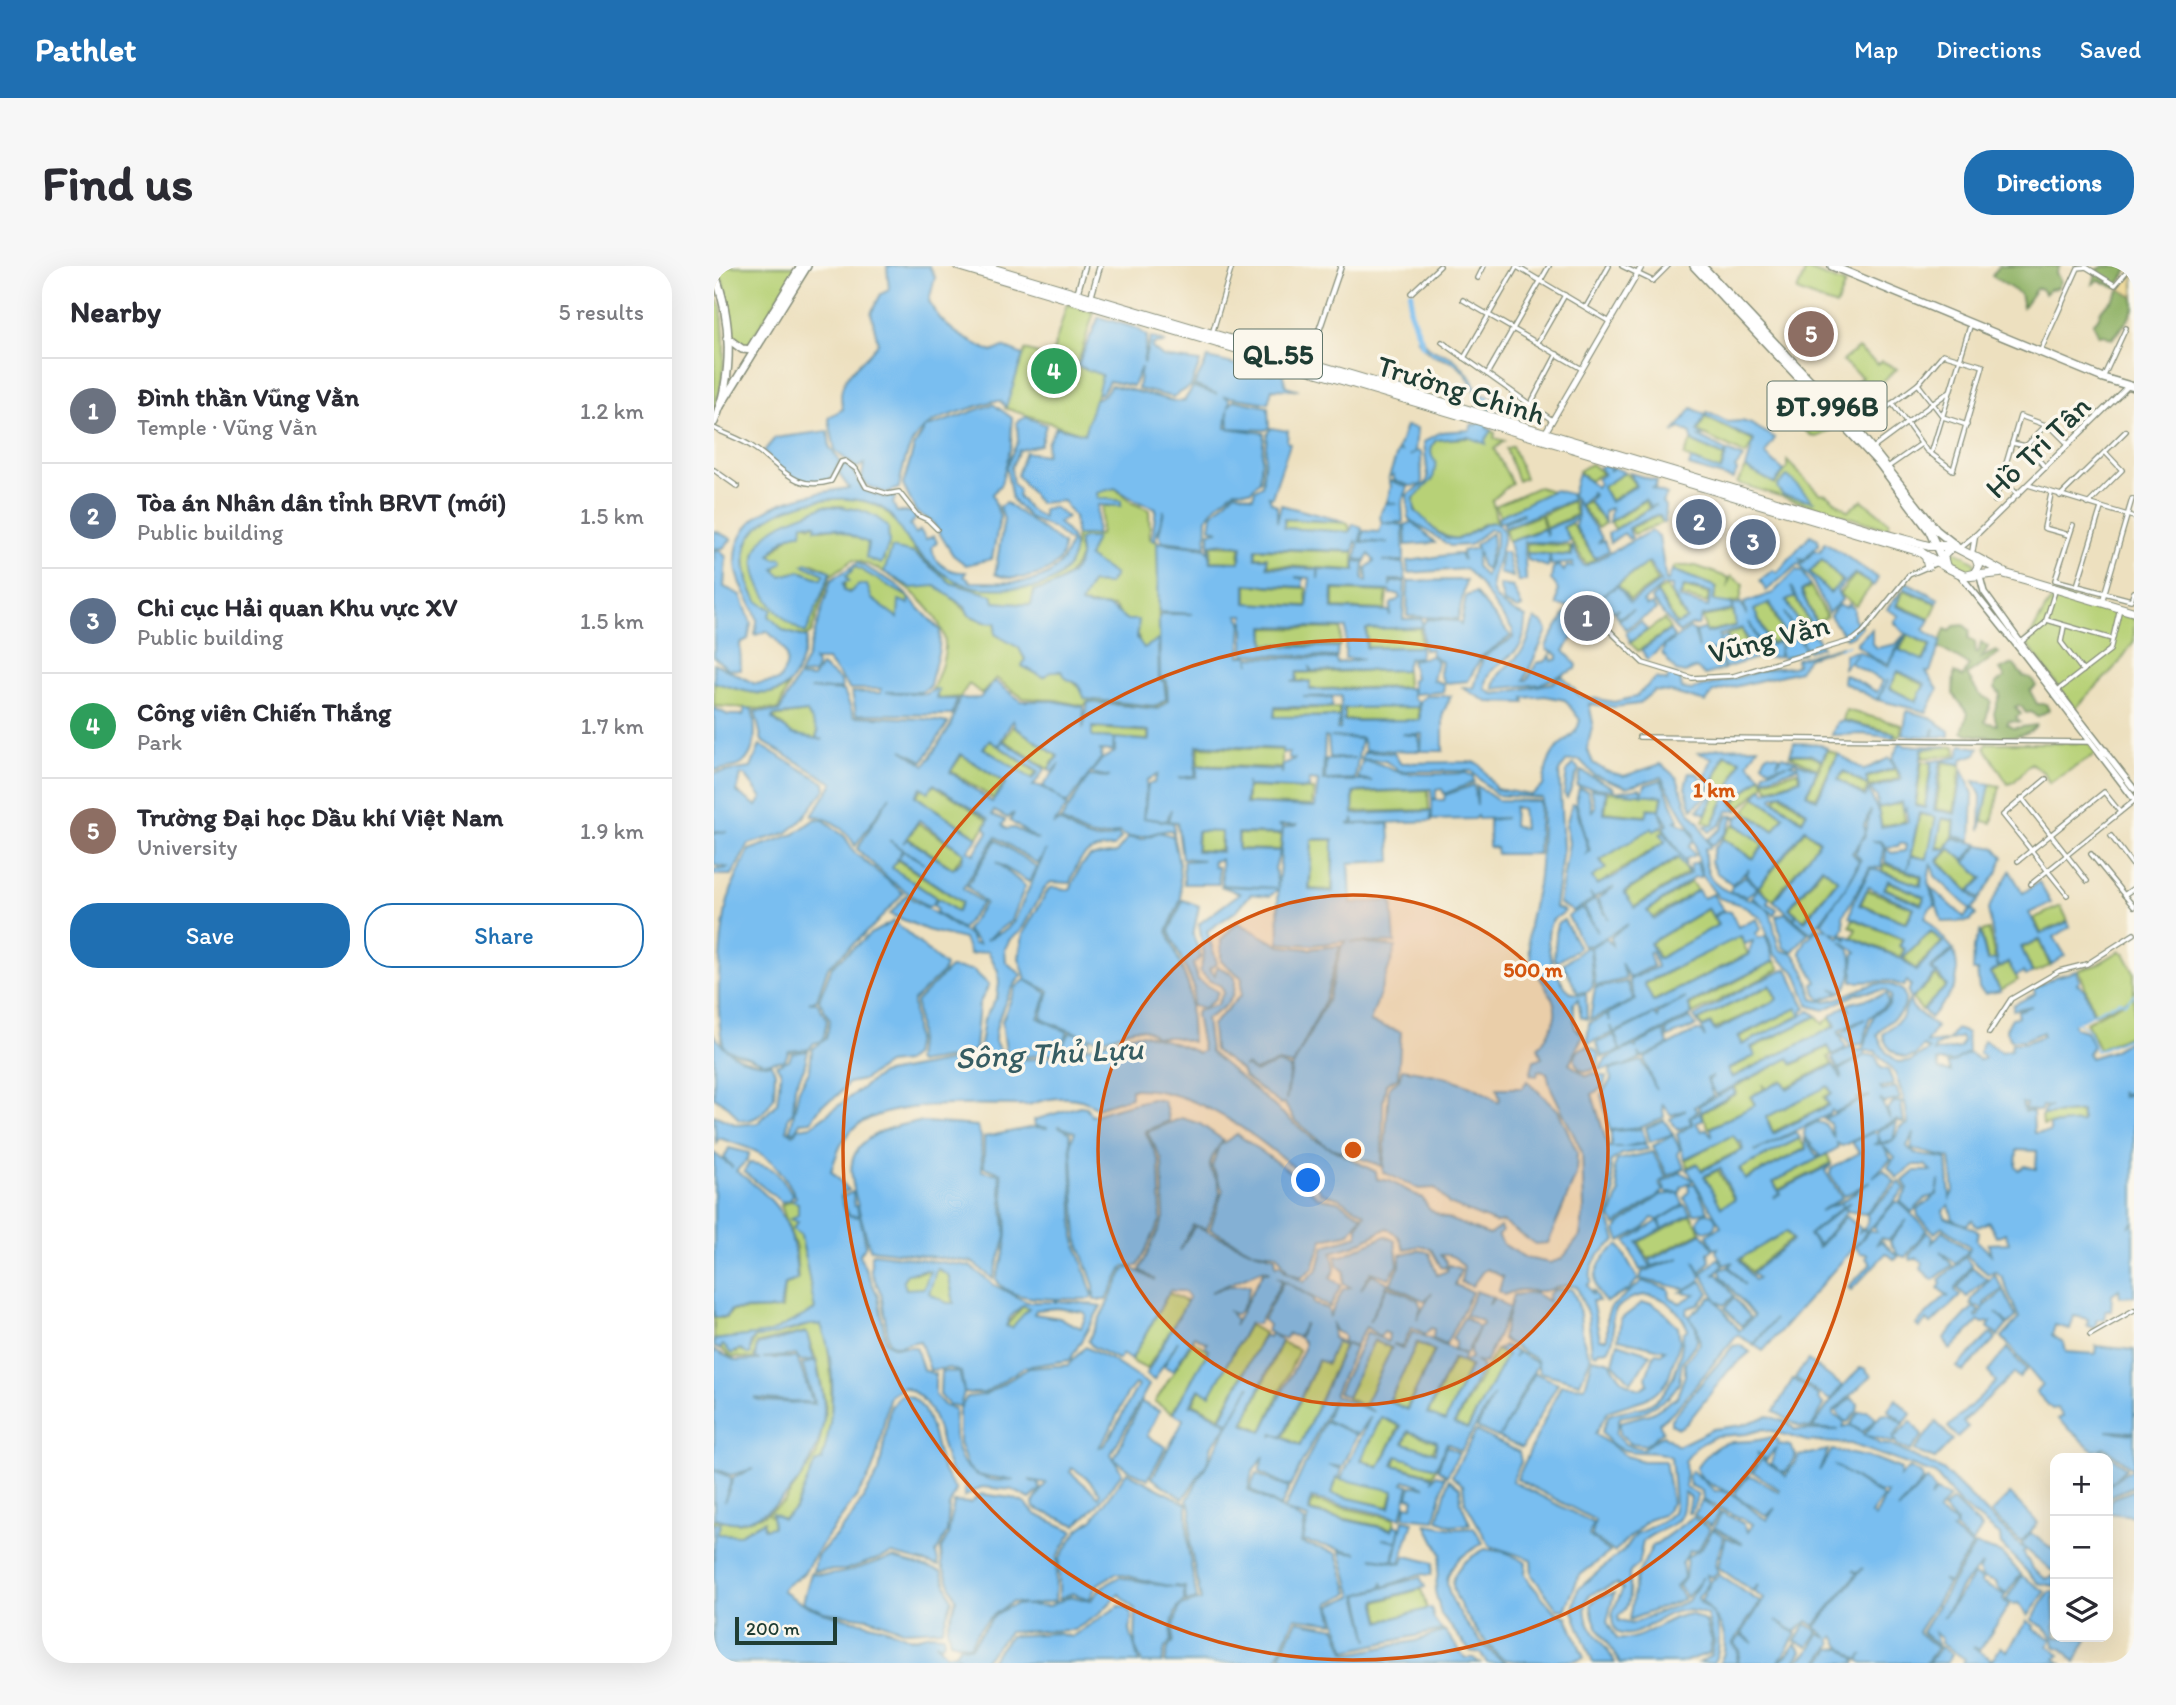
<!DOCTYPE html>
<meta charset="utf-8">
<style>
:root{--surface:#fff;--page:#f7f7f7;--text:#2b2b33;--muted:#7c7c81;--line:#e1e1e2;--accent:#1f6fb2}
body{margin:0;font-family:Itim,sans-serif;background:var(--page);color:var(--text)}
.controls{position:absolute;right:21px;bottom:21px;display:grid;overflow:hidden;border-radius:14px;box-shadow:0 7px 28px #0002}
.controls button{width:63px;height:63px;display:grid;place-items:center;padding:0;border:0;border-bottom:2px solid var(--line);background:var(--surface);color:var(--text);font:35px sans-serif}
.scale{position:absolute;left:21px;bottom:18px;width:102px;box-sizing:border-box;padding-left:7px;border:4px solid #1f3d34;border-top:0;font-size:19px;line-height:24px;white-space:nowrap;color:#1f3d34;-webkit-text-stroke:5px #fbf7ec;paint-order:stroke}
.you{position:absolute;left:595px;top:915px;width:24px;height:24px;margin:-18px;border:5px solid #fff;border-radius:50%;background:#1a73e8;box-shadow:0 0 0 10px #1a73e833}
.badge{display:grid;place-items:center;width:46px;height:46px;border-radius:50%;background:var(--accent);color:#fff;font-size:23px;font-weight:700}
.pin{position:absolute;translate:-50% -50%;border:4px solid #fff;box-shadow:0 2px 7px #0006}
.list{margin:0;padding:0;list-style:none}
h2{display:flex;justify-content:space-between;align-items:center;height:91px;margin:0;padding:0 28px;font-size:30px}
h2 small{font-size:23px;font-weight:400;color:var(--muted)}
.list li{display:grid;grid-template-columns:46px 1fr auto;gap:21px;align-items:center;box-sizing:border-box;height:105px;padding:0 28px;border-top:2px solid var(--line)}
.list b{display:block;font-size:26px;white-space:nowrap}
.list p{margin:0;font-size:23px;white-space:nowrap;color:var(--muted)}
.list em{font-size:23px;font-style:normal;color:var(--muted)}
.actions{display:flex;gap:14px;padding:21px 28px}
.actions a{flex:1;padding:16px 0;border:2px solid var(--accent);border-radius:28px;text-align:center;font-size:24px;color:var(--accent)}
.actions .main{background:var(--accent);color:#fff}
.icon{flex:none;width:38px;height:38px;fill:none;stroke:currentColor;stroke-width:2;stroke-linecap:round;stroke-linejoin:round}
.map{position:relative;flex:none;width:1420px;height:1397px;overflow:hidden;border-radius:28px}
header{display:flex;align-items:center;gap:42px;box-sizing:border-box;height:98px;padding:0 35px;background:var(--accent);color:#fff}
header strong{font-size:33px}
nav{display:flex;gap:38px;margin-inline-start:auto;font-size:24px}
.intro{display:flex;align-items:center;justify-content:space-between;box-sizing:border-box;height:168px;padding:0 42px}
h1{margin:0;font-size:49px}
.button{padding:18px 32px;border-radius:28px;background:var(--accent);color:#fff;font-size:24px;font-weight:700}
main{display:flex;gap:42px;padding:0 42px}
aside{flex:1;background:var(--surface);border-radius:28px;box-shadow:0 7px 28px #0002}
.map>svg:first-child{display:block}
.green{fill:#b7d177;stroke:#6b8756;stroke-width:2;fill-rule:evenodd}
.forest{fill:#91b368;stroke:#58784e;stroke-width:2}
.sand{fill:#eeda9e;stroke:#868c69;stroke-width:2}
.water{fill:#79bef0;stroke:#4c7e92;stroke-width:2;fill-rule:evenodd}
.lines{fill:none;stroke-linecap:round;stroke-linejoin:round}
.stream{stroke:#79bef0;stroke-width:2}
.river{stroke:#79bef0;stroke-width:6}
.minor-casing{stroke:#868e7a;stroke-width:6}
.tertiary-casing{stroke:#868e7a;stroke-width:7}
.secondary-casing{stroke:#868e7a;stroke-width:8}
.primary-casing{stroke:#868e7a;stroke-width:10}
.trunk-casing{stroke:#868e7a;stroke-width:10}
.minor{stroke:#fff;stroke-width:3.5}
.tertiary{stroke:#fff;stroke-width:4.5}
.secondary{stroke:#fff;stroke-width:5}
.primary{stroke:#fff;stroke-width:7}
.trunk{stroke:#fff;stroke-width:8}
.ring{fill:none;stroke:#d45610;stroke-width:3.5}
.labels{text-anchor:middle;stroke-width:7;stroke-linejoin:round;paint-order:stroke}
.shield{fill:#fbf7ec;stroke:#61756b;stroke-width:2}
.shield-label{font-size:28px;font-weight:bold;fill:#1f3d34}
.street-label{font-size:30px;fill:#1f3d34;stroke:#fbf7ec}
.water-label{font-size:32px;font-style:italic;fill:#365d63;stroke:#fbf7ec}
.centre{fill:#d45610;stroke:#fbf7ec;stroke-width:3.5}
.ring-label{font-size:21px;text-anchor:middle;font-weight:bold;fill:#d45610;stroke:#fbf7ec;stroke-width:7;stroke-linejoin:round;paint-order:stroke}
</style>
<header>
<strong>Pathlet</strong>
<nav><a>Map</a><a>Directions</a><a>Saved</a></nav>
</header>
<div class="intro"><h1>Find us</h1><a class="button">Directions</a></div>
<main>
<aside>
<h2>Nearby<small>5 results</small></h2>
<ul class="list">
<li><span class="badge" style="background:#6b7280">1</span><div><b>Đình thần Vũng Vằn</b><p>Temple · Vũng Vằn</p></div><em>1.2 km</em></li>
<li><span class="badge" style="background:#5c6f8a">2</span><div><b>Tòa án Nhân dân tỉnh BRVT (mới)</b><p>Public building</p></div><em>1.5 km</em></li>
<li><span class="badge" style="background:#5c6f8a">3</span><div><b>Chi cục Hải quan Khu vực XV</b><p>Public building</p></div><em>1.5 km</em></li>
<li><span class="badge" style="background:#2e9e5b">4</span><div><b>Công viên Chiến Thắng</b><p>Park</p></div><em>1.7 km</em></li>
<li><span class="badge" style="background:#8d6e63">5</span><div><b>Trường Đại học Dầu khí Việt Nam</b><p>University</p></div><em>1.9 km</em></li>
</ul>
<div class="actions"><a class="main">Save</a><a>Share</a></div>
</aside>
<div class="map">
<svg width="1420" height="1397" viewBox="0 0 1420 1397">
<rect width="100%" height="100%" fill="#fbf7ec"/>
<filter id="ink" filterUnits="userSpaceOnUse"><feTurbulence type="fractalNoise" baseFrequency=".0143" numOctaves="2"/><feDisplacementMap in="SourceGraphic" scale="14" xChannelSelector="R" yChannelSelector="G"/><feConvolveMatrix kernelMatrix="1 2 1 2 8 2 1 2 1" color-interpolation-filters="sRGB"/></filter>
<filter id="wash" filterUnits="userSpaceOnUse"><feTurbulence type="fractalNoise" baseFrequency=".00686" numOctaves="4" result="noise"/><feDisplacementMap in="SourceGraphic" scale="28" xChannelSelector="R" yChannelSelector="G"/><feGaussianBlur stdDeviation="1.57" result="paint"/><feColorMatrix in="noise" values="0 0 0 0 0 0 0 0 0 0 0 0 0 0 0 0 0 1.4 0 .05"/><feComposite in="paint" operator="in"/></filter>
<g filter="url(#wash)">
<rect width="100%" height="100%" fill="#ede0bf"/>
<g class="green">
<path d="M 3,0 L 84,0 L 33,81 L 21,74 L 18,68 L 12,26 Z"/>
<path d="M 1092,3 L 1131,18 L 1122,40 L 1083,25 Z"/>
<path d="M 3,34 L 7,40 C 12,76 12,112 0,147 L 0,35 Z"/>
<path d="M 353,38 L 380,46 L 363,100 L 389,109 L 370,168 L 291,142 L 311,84 L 337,92 Z"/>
<path d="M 1144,82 L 1164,98 L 1168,95 L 1183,103 L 1133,146 L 1121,133 L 1148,111 L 1128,95 Z"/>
<path d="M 1086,119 L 1123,160 C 1092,179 1103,170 1077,154 C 1072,151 1068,151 1063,146 L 1069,135 L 1067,127 L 1073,131 Z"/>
<path d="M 991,151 L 1039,175 L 1032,189 L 984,166 Z"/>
<path d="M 773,163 L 781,167 L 780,172 L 790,175 L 780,183 L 798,217 L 778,234 L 783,257 C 758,251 753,290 719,262 C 710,255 702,248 699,237 L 702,228 L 719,213 L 717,182 L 722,174 L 754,172 Z"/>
<path d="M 977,175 L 1010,191 L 1006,205 L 970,190 Z"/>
<path d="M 798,180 L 811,212 L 804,215 L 792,183 Z"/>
<path d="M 1073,195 L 1105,227 L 1112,228 L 1134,245 L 1148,234 L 1175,256 L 1174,263 L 1023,217 L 1032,202 L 1061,218 L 1073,202 Z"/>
<path d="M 877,198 L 888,207 L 875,215 L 865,205 Z"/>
<path d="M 912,206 L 921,219 L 896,235 L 889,221 Z"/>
<path d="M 824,221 L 838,225 L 786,250 L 781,240 Z"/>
<path d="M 401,222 L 418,237 L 435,244 L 436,273 L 443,274 L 446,412 L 451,416 L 453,433 L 443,441 L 374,436 L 370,440 L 342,434 L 309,432 L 282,412 L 268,428 L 255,418 L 246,431 L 224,433 L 222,423 L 218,425 C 223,411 232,393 231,378 C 230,343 172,300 139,294 L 116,310 L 97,367 L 91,371 C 85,368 76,368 70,365 C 41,350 15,286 45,260 C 69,239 120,225 150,234 C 188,245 188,281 217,299 C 230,307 245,318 260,321 C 269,323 277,320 286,320 C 326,322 360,316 362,269 L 386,269 L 389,239 L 396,241 L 384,232 L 383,226 ZM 110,240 L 129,240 L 170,293 L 152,292 L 155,277 L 121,262 L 108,264 L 103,257 L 97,260 L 89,257 L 56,289 L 66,296 L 60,303 L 67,310 L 86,305 L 107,313 L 111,308 L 90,299 L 99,297 L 115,304 L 92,367 C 63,347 37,323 42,284 L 62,262 ZM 364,280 L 376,280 L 374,291 L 401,309 L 395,318 L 377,317 L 366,338 L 400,341 L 424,368 L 426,379 L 430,382 L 444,374 L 445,413 L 450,417 L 368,424 L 347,405 L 338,405 L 329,411 L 308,400 L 311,394 L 305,382 L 281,368 L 282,357 L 270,356 L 255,349 C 251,340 191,294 178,283 L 199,287 L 237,317 L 278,329 L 280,336 L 318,339 L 320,325 C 341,321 358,310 366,290 Z"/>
<path d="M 858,235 L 862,249 L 832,262 L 828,249 Z"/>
<path d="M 874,235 L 891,257 L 884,262 L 867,240 Z"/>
<path d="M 931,235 L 935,242 L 901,263 L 897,256 Z"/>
<path d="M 827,249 L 830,262 L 794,275 L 791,263 Z"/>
<path d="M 945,250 L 948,257 L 920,268 L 916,262 Z"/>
<path d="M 571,253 L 634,257 L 636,266 L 570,262 Z"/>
<path d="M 857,257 L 881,293 L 872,298 L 849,262 Z"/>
<path d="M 816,277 L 856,280 L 856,289 L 813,287 L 812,279 Z"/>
<path d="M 498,279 L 526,280 L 525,296 L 496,295 Z"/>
<path d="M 542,283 L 640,286 L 640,304 L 554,299 L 553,291 L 542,291 Z"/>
<path d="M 1240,284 L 1261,296 L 1260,303 L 1253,307 L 1235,298 L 1233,291 Z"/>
<path d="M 1108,294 L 1128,315 L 1116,327 L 1096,306 Z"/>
<path d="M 933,297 L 944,315 L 916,334 L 904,319 Z"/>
<path d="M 961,300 L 982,300 L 1015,312 L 1013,322 L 1017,310 L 1029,318 L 1026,335 L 1010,338 L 1000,335 L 1003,321 L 959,304 Z"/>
<path d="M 142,301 L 194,331 L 196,338 L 191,338 L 184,352 L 158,333 L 155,327 L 130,325 L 132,310 Z"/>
<path d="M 1141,309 L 1158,319 L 1142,340 L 1125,328 Z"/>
<path d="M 533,319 L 592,322 L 593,340 L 533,337 Z"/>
<path d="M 952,321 L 972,353 L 963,359 L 943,326 Z"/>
<path d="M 970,321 L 995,328 L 993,337 L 968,330 Z"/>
<path d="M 1097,321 L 1113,351 L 1102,356 L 1088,325 Z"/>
<path d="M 620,324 L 673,326 L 671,344 L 620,342 Z"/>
<path d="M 1190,324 L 1223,338 L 1216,353 L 1184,339 Z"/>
<path d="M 1344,329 L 1420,352 L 1420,375 L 1405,397 L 1361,443 L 1311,375 C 1323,366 1328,339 1344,329 Z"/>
<path d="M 1081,331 L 1099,364 L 1091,368 L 1073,335 Z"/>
<path d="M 1054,337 L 1071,371 L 1057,378 L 1040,344 Z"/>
<path d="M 1019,345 L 1022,359 L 992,366 L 989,351 Z"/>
<path d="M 950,353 L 956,363 L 924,385 L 916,377 Z"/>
<path d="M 551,362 L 627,363 L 626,380 L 551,378 Z"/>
<path d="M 706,362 L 707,381 L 653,381 L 653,363 Z"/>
<path d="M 1028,363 L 1035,387 L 1020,392 L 1013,369 Z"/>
<path d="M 1194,368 L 1216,380 L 1209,395 L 1186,384 Z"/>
<path d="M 692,404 L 693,421 L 596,423 L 596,415 L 583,415 L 583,407 Z"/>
<path d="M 1184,406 L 1210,419 L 1202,435 L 1176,422 Z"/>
<path d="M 0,416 C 21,423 54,435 74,421 L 64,444 L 0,440 Z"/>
<path d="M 704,441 L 705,454 L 631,454 L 631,442 Z"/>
<path d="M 625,442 L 625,450 L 561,451 L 561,443 Z"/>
<path d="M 1132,444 L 1188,459 L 1186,471 L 1182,471 L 1182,467 L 1129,454 Z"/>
<path d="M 94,446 L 104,466 L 102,471 L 110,474 L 78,468 L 58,451 Z"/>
<path d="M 299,460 L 343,490 L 334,503 L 290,474 Z"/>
<path d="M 378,462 L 434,466 L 434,474 L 378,471 Z"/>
<path d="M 275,474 L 322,506 L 318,513 L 270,482 Z"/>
<path d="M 1273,477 L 1374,477 L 1382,488 L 1335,517 L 1330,507 L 1317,497 L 1300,516 L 1294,518 L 1271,482 Z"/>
<path d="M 1241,480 L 1242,489 L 1209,492 L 1209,483 Z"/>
<path d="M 485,481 L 568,484 L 568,502 L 484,499 Z"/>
<path d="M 1114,484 L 1123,488 L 1102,532 L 1093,528 Z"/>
<path d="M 248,489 L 290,517 L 280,533 L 237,505 Z"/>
<path d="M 1011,489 L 1026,494 L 1013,527 L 998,521 Z"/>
<path d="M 1075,489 L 1094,489 L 1107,494 L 1103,503 Z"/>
<path d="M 1208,495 L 1217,497 L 1211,541 L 1202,539 Z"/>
<path d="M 1229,496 L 1247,499 L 1240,546 L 1222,543 Z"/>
<path d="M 1182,503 L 1185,512 L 1156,521 L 1152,512 Z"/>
<path d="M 1083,505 L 1086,513 L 1054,523 L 1051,515 Z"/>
<path d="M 1130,506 L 1154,521 L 1150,529 L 1125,513 Z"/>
<path d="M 1047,510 L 1051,518 L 1025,543 L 1020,537 Z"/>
<path d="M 1276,518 L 1286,520 L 1278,557 L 1269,555 Z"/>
<path d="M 220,519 L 274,554 L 264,571 L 202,530 L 208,522 L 214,526 Z"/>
<path d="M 533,521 L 600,524 L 598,540 L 533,537 Z"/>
<path d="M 714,524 L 715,544 L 639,546 L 640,527 Z"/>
<path d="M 894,526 L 948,530 L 946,543 L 934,542 L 932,550 L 891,546 Z"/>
<path d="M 1003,526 L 1012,529 L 998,559 L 989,555 Z"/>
<path d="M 1066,528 L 1092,547 L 1088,554 L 1061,534 Z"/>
<path d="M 1041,531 L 1069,550 L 1060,564 L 1031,545 Z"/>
<path d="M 1188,537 L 1191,555 L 1168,560 L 1164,542 Z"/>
<path d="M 1206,548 L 1222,551 L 1213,593 L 1197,589 Z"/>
<path d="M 1228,553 L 1240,555 L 1239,570 L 1231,583 L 1223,580 Z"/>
<path d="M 204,557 L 250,587 L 239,602 L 194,572 Z"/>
<path d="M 1020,558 L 1050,578 L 1039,592 L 1009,572 Z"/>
<path d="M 948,561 L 950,565 L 946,568 L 951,575 L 883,619 L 878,611 L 892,602 L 887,594 L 938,562 L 940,565 Z"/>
<path d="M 1091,564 L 1105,576 L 1059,634 L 1045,621 Z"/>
<path d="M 484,565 L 507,566 L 506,585 L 483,584 Z"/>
<path d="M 525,568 L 568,569 L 566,584 L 525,583 Z"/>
<path d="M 598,574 L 619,574 L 618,624 L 596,623 Z"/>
<path d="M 1237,583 L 1268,612 L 1255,625 L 1225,595 Z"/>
<path d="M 965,592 L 973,607 L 920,641 L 911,627 Z"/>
<path d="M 183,594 L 248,637 L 243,645 L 178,602 Z"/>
<path d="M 1170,598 L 1207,611 L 1205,619 L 1168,605 Z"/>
<path d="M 1109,602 L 1123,614 L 1090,654 L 1076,642 Z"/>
<path d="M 977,616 L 983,624 L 939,652 L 934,645 Z"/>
<path d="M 1174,616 L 1210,631 L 1207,638 L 1171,622 Z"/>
<path d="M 1153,624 L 1199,642 L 1192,656 L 1147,638 Z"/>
<path d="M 1347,640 L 1354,655 L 1327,667 L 1320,652 Z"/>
<path d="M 994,643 L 1003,659 L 945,692 L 937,677 Z"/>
<path d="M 1139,653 L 1188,673 L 1185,680 L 1190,683 L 1186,691 L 1138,671 L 1142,663 L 1136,660 Z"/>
<path d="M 1275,664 L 1281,693 L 1274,695 L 1267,666 Z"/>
<path d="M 1217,666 L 1228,676 L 1201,703 L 1190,692 Z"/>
<path d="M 1026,670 L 1034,688 L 939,735 L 931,718 Z"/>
<path d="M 1325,675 L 1336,700 L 1319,707 L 1308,682 Z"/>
<path d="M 1406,685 L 1410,687 L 1420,706 L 1420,767 L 1385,783 L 1372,756 L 1414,734 L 1381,748 L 1365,704 L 1382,699 Z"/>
<path d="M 1061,695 L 1066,703 L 979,748 L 975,740 Z"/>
<path d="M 1294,697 L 1304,714 L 1287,724 L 1277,707 Z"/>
<path d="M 1222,710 L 1232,720 L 1208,744 L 1198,733 Z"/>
<path d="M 1056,720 L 1063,734 L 1000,763 L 997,757 L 988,761 L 985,754 Z"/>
<path d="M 1083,742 L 1087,749 L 1029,778 L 1025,771 Z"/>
<path d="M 1103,750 L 1109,758 L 1116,751 L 1121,760 L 1018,811 L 1014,804 L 1041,790 L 1038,782 Z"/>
<path d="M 1114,781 L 1118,788 L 1114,791 L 1118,798 L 1073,821 L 1068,814 L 1052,823 L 1048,818 L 1050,823 L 1036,831 L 1041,839 L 995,862 L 987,847 L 1022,828 L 1021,821 L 1075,792 L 1079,799 Z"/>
<path d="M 1113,820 L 1117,827 L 1110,831 L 1114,838 L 1059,866 L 1053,851 Z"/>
<path d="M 1367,846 L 1368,856 L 1329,859 L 1328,849 Z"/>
<path d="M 1019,869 L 1028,883 L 987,904 L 983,897 L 974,901 L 971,894 Z"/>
<path d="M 1085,873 L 1092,882 L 1031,913 L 1026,903 Z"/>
<path d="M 1113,888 L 1117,897 L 1064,924 L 1060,916 Z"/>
<path d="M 1004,904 L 1020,934 L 1007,941 L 991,911 Z"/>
<path d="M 78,934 L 84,937 L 84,949 L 78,953 L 84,956 L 79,962 L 87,969 L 101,1044 L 56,1067 L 0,1074 L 0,1052 L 12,1052 L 18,1045 L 68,1043 L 70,1020 L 84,1013 L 82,982 L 67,939 Z"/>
<path d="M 977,949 L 987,966 L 934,993 L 925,976 Z"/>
<path d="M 1072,966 L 1078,973 L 1037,1006 L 1027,994 L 1029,991 Z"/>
<path d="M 221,1003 L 234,1007 L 240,1037 L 232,1037 L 215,1027 Z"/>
<path d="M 216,1005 L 210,1023 L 192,1023 L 189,1014 L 193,1008 Z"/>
<path d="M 455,1027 L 473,1036 L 433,1103 L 417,1095 Z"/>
<path d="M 310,1039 L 315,1042 C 309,1049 305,1056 298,1062 L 292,1060 Z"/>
<path d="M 98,1058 L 112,1058 L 117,1113 L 117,1159 L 108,1194 L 100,1201 L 98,1213 L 81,1243 L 69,1253 L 56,1249 L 61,1256 L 59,1261 L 50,1263 L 50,1255 L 24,1269 L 3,1268 L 6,1257 L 0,1257 L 0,1253 L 25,1257 L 50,1249 L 70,1236 L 103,1189 L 112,1141 L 103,1096 L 92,1066 L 43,1077 L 40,1093 L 17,1091 L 5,1081 L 9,1079 L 23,1087 L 25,1083 L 31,1086 L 37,1084 L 41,1071 L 77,1065 Z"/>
<path d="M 535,1059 L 550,1067 L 506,1151 L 479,1137 L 486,1124 L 496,1129 Z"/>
<path d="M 479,1075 L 495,1084 L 458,1147 L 441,1136 Z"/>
<path d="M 660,1075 L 677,1082 L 650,1140 L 633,1132 Z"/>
<path d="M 568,1076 L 585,1084 L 548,1165 L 531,1157 Z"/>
<path d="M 622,1076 L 630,1080 L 586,1179 L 569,1171 L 605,1094 L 613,1098 Z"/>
<path d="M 703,1077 L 720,1085 L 692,1143 L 676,1135 Z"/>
<path d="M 782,1084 L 793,1089 L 753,1163 L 741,1158 Z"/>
<path d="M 740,1093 L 756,1100 L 731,1155 L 714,1148 Z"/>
<path d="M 668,1152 L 685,1160 L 665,1201 L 648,1193 Z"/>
<path d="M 695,1166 L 723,1176 L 718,1186 L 690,1177 Z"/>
<path d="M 683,1190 L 722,1202 L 719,1209 L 680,1199 Z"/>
<path d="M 623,1212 L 679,1224 L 675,1241 L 618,1228 Z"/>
<path d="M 598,1235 L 681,1253 L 679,1263 L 596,1245 Z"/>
<path d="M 707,1323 L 713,1343 L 667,1355 L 662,1336 Z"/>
</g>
<g class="forest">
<path d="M 1285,0 L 1346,0 L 1342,7 L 1347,16 L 1343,22 L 1336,23 L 1331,28 L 1326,22 L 1322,23 L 1309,41 L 1306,28 L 1278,10 Z"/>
<path d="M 1390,0 L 1416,0 L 1402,22 L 1385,14 L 1379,18 L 1383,4 Z"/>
<path d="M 1406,23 L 1420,31 L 1420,41 L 1414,54 L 1398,73 L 1390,69 L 1385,70 L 1379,57 C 1387,52 1384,47 1390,41 C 1398,33 1399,36 1406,23 Z"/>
<path d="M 1250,359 L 1256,365 L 1254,373 L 1261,376 L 1262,387 L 1265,386 L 1267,376 L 1274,381 L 1267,392 L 1282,385 L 1285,387 L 1253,409 L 1265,428 L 1277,435 L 1271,456 L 1283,459 L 1280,447 L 1286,428 L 1281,422 L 1282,417 L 1291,411 L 1286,404 L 1299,398 L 1309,410 L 1317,412 L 1322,420 L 1316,425 L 1323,438 L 1332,438 L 1335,444 L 1323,451 L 1317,446 L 1312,447 L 1307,440 L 1301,441 L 1307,448 L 1302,451 L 1306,456 L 1295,455 L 1293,458 L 1300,462 L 1322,459 C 1312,476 1266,472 1248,466 L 1254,447 L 1239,428 L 1240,407 L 1249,411 L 1255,399 L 1224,381 L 1231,363 L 1236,365 L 1240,360 Z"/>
</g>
<path class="sand" d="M 1420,5 L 1420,31 L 1406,23 Z"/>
<g class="water">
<path d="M 173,0 L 215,0 L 221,11 L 215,35 C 227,62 253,74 278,86 L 289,81 L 309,89 L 292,141 L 286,135 L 279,135 C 217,157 197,150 185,222 L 172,227 L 154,220 L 148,212 L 150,198 L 143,202 L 121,185 L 115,154 L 115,151 L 129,143 C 119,110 149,99 164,77 L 157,47 L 167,28 L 175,24 Z"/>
<path d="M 385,51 L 422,62 L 433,70 L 429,98 L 437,71 L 452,77 L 439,78 L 438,82 L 449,91 L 486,96 L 477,120 L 459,131 L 424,123 L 427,101 L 419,120 L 395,115 L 388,127 L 383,128 L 388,109 L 363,100 Z"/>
<path d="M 703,73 L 709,73 C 716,89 728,84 740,93 C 753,103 759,116 767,129 L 774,129 L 785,138 L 773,162 L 777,164 L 771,174 L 772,178 L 754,171 L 722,174 C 716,181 715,189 722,196 L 719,213 L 699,233 L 701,245 C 712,252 718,266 731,271 C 753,280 765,253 783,257 L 790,266 C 787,309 754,328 812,351 C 809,361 812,370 806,380 C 796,395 770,400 772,424 L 780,428 L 788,427 L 838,417 L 848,410 L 866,430 L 900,436 L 921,431 L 942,412 L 953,415 L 955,408 L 966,411 L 968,423 L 978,424 L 1054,403 L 1079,401 L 1083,399 L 1082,393 L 1129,380 L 1094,392 L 1085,405 L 999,426 L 992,436 L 956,426 L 940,425 L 924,438 L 900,441 L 875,438 L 879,457 L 873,483 L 879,497 L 892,505 L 910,510 L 947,498 L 963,512 L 975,546 L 985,557 L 996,580 L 995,583 L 991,582 C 987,639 1041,622 1056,647 C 1061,657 1060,673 1066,684 L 1080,688 L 1091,706 L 1099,733 C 1127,745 1157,701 1189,725 C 1199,750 1171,752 1163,769 L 1172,786 L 1184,796 L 1197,795 L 1215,784 L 1209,780 L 1201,790 L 1192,792 C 1180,788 1171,781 1169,768 L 1188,752 L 1195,734 L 1199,742 L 1222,761 L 1212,777 L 1232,775 L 1221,781 L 1220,786 L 1246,782 L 1249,775 L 1247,771 L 1234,775 L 1242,763 L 1253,767 L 1254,786 L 1239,796 L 1223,795 L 1225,804 L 1237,806 L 1233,798 C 1242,797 1247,789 1256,787 L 1265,794 L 1270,793 L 1270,790 L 1265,788 L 1270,774 L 1287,786 L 1297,784 L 1298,777 L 1311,777 L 1329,770 L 1329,766 L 1310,774 L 1297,774 L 1292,763 L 1298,752 L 1304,751 L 1304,745 L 1318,740 L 1299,744 L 1299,739 L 1321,728 L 1320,723 L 1341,711 L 1363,705 L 1366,715 L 1363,718 L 1370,723 L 1379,747 L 1359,757 L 1361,762 L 1372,765 L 1379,780 L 1374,787 L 1376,792 L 1398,785 L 1420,772 L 1420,783 L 1417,777 L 1420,825 L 1409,829 L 1407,825 L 1408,831 L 1420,826 L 1420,956 L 1415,961 L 1420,958 L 1420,1030 L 1406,1031 L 1405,1023 L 1398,1028 L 1397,1045 L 1392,1045 L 1391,1054 L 1383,1053 L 1381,1062 L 1373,1060 L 1374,1053 L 1360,1050 L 1356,1063 L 1341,1059 L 1338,1069 L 1350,1077 L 1352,1086 L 1381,1088 L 1382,1080 L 1420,1084 L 1420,1166 L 1392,1165 L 1420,1168 L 1420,1220 L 1394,1231 L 1394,1220 L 1412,1206 L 1420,1204 L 1390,1181 L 1380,1185 L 1344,1153 L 1349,1150 L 1343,1142 L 1338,1143 L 1322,1126 L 1328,1119 L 1288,1071 L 1305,1052 L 1288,1011 L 1281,1005 L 1274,1008 L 1253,990 L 1256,981 L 1228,960 L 1221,967 L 1204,950 L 1203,944 C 1218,930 1225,934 1225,914 L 1223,929 L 1212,932 L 1198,946 L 1186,935 L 1194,923 L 1189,915 L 1201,905 L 1217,905 L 1211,899 L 1200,899 L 1183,912 L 1174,901 L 1181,891 L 1169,880 L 1177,893 L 1159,911 L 1170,904 L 1181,916 L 1151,948 L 1133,945 L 1105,979 L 1096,969 L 1129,942 L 1133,944 L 1131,941 L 1136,936 L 1130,940 L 1127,936 L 1128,941 L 1095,969 L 1104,980 L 1103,983 L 1132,950 L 1147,963 L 1144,967 L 1149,963 L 1152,966 L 1142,980 L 1154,966 L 1150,963 L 1154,957 L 1153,948 L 1186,916 L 1191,923 L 1155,964 L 1162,966 L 1160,960 L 1181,936 L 1185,936 L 1213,963 L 1191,991 L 1184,989 L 1176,976 L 1193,954 L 1175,974 L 1167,972 L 1162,979 L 1168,975 L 1184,991 L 1181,994 L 1172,987 L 1137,1024 L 1134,1021 L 1157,998 L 1152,992 L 1153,988 L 1146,987 L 1141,980 L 1049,1085 L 1040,1079 L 1061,1053 L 1039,1078 L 1023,1069 C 1003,1091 964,1146 945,1157 L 949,1165 L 932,1179 L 916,1177 L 906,1168 L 906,1156 L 938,1147 L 963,1131 L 971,1109 L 971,1097 L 986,1077 L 983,1060 L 975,1052 L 982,1061 L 983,1075 L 968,1096 L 965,1117 L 955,1131 L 927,1147 L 906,1151 L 902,1168 L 911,1178 L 928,1183 L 949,1169 L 964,1180 L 999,1163 L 1028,1159 L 1054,1150 L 1075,1157 L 1081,1164 L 1125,1164 L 1099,1162 C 1112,1140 1128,1121 1146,1102 L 1150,1102 L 1157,1110 L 1119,1146 L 1119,1149 L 1130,1155 L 1122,1145 L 1137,1132 L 1144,1138 L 1143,1145 L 1134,1156 L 1131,1155 L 1129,1161 L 1136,1159 L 1166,1178 L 1176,1179 L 1229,1204 L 1312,1285 L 1308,1277 L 1317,1267 L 1341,1285 L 1340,1304 L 1338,1305 L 1313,1284 L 1309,1287 L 1320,1304 L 1332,1313 L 1341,1309 L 1341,1320 L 1324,1317 L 1287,1278 L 1286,1269 L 1247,1239 L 1221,1208 L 1137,1178 L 1093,1175 L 1050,1163 L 1032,1168 L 1002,1170 L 983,1180 L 971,1195 L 972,1221 L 984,1229 L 977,1247 L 974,1247 L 977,1232 L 970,1226 C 971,1267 953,1255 929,1275 L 924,1299 L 915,1307 C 915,1321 918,1343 904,1350 L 905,1355 L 917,1358 L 974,1335 L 989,1311 L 973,1331 L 965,1320 L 971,1312 L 973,1291 L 987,1283 L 999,1263 L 1010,1270 L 1001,1299 L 1004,1306 L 998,1311 L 993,1309 L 995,1317 L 984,1332 C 986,1340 994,1341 999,1348 C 1007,1360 1007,1385 999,1397 L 985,1397 L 997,1389 L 1000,1376 L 993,1349 C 949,1330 933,1377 904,1367 C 891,1352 903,1338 909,1323 L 902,1318 L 875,1329 C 861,1356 891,1375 901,1397 L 879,1397 L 859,1345 L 864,1323 L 912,1282 L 922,1268 L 948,1256 L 959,1246 L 961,1238 L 957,1191 C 936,1179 907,1198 888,1166 L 895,1149 C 907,1144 920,1144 932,1140 C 959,1129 968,1090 969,1067 L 974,1063 C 963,1039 942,1021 916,1033 C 907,1038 901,1042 898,1053 C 900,1065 901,1073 894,1084 L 884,1085 L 883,1088 L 878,1086 L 874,1050 L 863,1021 C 850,1016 841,1024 829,1025 C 808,1026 812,1020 790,1029 L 785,1025 L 789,1011 L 773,1003 L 769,1005 L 758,1020 L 747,1016 L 750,1001 C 743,993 738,987 726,989 L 733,996 L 732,1002 L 727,1001 L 717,983 L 706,980 L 690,983 L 685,971 L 673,962 L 642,979 L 618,986 L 621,1004 L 616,1012 L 627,1019 L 616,1041 L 563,1011 L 568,1015 L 544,1058 L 535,1057 L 496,1129 L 485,1123 L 476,1140 L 478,1138 L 515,1158 L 498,1179 L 493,1197 L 469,1233 L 438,1212 L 466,1161 L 469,1153 L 459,1147 L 495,1084 L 491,1082 L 493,1077 L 480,1070 L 459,1105 L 450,1100 L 464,1075 L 440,1114 L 432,1109 L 475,1032 C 471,1021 464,1027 456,1024 L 417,1094 L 408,1088 L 405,1094 L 379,1081 L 374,1075 L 411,1003 L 416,1001 L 441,1014 L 426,1004 L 450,952 L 448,894 L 433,866 L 468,852 L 486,858 L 509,874 C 483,910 503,898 506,927 L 493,963 L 479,959 L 465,985 L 481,960 L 538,985 L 496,963 L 509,924 L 498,900 L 505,880 L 523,868 L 572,903 L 603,931 L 623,935 L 648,950 L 636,967 L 609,973 L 599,1002 L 587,1012 L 574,1006 L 563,988 L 539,985 L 561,991 L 562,1000 L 566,998 L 572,1006 L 590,1016 L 604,1003 L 610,980 L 644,970 L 644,960 L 651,948 L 624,932 L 607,927 L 605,922 C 554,880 487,820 417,823 L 417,831 L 383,842 C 363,827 336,831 314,839 C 268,839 181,833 144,859 C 128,870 123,887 117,905 L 135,924 L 127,927 L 127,931 L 139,926 L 140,940 L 143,940 L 145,950 L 135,949 L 127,932 L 133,949 L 146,951 L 152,979 L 146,988 L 147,993 L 164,1030 L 172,1076 L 180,1081 L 202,1081 L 209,1104 L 221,1108 L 221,1129 L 231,1140 L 241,1143 C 237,1190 250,1219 301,1214 L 262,1209 L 254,1201 L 245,1177 L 245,1144 L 253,1131 L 270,1129 L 315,1102 L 354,1099 L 371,1081 L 396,1093 L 435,1119 L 397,1188 L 408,1207 L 384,1238 L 362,1259 L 320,1242 L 319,1237 L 332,1217 L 315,1214 L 325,1218 L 326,1224 L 316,1233 L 299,1224 L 268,1221 L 250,1231 L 251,1219 C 247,1214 239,1209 236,1203 C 224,1176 225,1132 189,1121 L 176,1130 C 168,1157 167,1190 153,1214 C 134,1246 109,1272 92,1304 C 88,1312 73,1316 68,1324 C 107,1356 155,1351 197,1373 L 216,1368 L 229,1369 L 230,1375 L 227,1379 L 222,1377 L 232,1389 L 241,1387 L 246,1380 L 257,1381 C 270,1362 283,1338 310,1338 L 298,1336 C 279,1348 264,1359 256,1380 L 236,1375 L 233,1362 L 242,1333 L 228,1299 L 227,1283 L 234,1270 L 240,1236 L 256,1237 L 267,1228 L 297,1232 L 311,1237 L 321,1248 L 359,1265 L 343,1291 L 341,1335 L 311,1339 L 335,1340 L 357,1330 L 376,1335 L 389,1320 L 405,1311 L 458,1321 L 402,1307 L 384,1318 L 375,1333 L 358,1327 L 345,1333 L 345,1293 L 364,1264 L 379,1253 L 413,1206 L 473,1238 L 474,1282 L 483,1333 L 472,1336 L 471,1321 L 459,1320 L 470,1323 L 470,1335 C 459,1343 457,1363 457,1375 L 451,1382 L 448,1397 L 428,1397 L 421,1381 L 422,1345 L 405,1328 L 384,1349 L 360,1364 L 295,1366 L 268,1397 L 247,1397 L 244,1390 L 242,1394 L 247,1397 L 0,1397 L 0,1257 L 7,1257 L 3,1268 L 24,1269 L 49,1256 L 50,1263 L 59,1261 L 58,1247 L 69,1253 L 81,1243 L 101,1197 L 108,1194 C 120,1152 124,1101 107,1059 C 85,1056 64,1073 41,1071 L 37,1076 L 37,1088 L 33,1088 L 26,1083 L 18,1088 L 9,1079 L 6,1083 L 0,1081 L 0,1074 L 56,1067 L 101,1044 L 87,969 L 79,963 L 84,956 L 76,953 L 84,949 L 84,937 L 78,935 L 82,931 C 60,888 49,887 5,872 L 2,877 L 0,849 L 23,859 L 44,857 L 63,837 L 67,806 L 62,799 L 75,794 L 78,787 L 94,785 L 90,802 L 81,820 L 79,846 L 74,851 L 73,865 L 79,868 L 85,862 L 97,860 L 167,808 L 252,792 L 265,786 L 270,753 L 283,731 L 285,717 L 284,705 L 274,685 L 256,688 L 250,673 L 213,664 L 176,648 L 192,629 L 256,670 L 260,678 L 265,678 L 252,664 L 271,637 L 253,620 L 282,574 L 323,601 L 315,616 L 282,596 L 311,620 L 298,654 L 272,674 L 292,664 L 301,654 L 332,584 L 324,598 L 282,571 L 249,622 L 268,637 L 248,663 L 222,646 L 223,642 L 218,639 L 214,641 L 176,614 L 143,583 L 176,530 L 141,580 C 135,566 114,549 98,550 L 119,517 L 48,475 L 41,445 L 65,446 L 84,411 L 99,412 L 107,400 L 127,415 L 128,423 L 96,423 L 130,425 L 140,450 L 212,453 L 234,457 L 209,495 L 188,484 L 211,499 L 237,459 L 245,433 L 266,432 L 281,415 L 307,435 L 340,435 L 370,441 L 369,463 L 374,436 L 444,443 L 454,435 L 453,415 L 446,411 L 445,351 L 447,348 L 479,348 L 445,346 L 443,276 L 492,282 L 495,288 L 495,266 L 505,265 L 496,262 L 498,249 L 521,226 L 539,231 L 541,224 L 548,220 L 553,168 L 557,162 L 574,165 L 573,176 L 576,178 L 558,231 L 555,230 L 557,236 L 563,240 L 563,256 L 567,239 L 632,256 L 570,253 L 570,262 L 636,266 L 639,258 L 648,262 L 646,276 L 675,277 L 648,275 L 649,265 L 665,266 L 668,257 L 672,257 L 667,255 C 665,248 668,243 672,237 L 683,238 L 673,236 L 677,220 L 675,214 L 694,221 L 688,237 L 689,256 L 672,257 L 689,259 L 690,295 L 668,295 L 689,297 L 692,314 L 676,314 L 676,319 L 678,316 L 691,316 L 689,353 L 708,353 L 708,359 L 713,353 L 744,355 L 747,359 L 752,330 L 761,327 L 797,370 L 768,390 L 754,415 L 731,417 L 726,408 L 728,396 L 718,389 L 717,383 L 710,384 L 708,361 L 652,363 L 652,382 L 707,381 L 706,391 L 695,392 L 691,404 L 598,405 L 596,402 L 596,406 L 583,406 L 582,415 L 577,416 L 596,416 L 596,424 L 697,422 L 700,433 L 704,435 L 704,441 L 630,442 L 630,455 L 706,454 L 706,435 L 712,430 L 737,430 L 729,447 L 729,485 L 707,485 L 708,468 L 688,468 L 705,470 L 706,485 L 651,484 L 648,472 L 617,471 L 647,473 L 641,513 L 611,514 L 612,494 L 641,492 L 616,492 L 614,472 L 611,471 L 609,515 L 658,515 L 644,512 L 648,495 C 669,495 676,506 690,507 C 710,509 732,508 752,507 L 759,510 L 760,516 L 730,528 L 728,523 L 722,524 L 722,533 L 718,533 L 717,523 L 714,523 L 639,526 L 639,548 L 717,545 L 717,555 L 640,558 L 639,552 L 638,557 L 634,558 L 675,558 L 677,595 L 635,597 L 637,637 L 678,635 L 681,677 L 637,676 L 682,681 L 656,756 L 687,766 L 684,811 L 672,818 L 669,836 L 668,900 L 612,880 L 581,854 L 570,837 L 566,838 L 530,811 L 527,804 L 500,784 L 498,759 L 527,729 L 528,712 L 507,695 L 507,674 L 523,656 L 566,680 L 595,683 L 626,680 L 611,734 L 579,799 L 564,796 L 540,805 L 533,799 L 529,801 L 533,800 L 541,806 L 564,797 L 576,802 L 572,834 L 578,802 L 614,733 L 628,679 L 633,675 L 598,679 L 565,677 L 564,623 L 556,630 L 537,628 L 522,645 L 493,665 L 503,697 L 495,703 L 501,709 L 503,700 C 507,703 514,705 518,708 C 522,712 521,713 521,717 C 521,736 507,744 492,753 L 496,786 L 599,873 L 662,906 L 663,913 L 676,915 L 700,928 L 709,933 L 715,943 L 727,950 L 775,969 L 786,961 L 788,966 L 784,969 L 789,978 L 812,992 L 836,997 L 848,993 L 866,970 L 870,942 L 868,886 L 836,820 L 833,807 L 827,804 L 824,805 L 823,810 L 816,809 L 820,794 L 828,792 L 824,782 C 865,731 821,728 815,681 C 812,658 820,641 824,618 C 828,589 828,561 828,532 L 782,529 L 757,505 L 686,505 L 671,495 L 647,493 L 650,486 L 680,487 L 686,497 L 761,496 L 767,500 L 782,523 L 817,529 L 829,520 C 831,507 833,494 842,483 C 852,471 863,470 866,454 L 851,434 L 831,430 L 810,432 L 811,437 L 774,436 L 747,421 L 760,422 L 769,391 L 799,372 L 799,364 C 783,346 768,316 751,303 L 694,307 L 693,295 C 707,294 734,288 746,288 L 749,294 L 748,285 L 763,282 L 761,279 L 778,267 L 779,279 L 772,304 L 767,299 L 764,284 L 762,300 L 771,311 L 782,279 L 782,264 L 776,263 L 755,279 L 736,280 L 695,253 L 693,229 L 712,217 L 714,212 L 710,176 L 727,166 L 756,164 L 758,158 L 763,159 L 769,140 C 760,128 758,114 747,103 C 732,87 719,99 703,73 ZM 641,275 L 644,278 L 642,293 L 651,295 L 655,288 L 660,295 L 652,302 L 653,315 L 649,314 L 650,296 L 641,295 L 641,305 L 605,303 L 604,313 L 604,303 L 553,301 L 553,292 L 541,292 L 542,282 L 640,285 ZM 510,277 L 528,280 L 526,296 L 496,296 L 496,279 ZM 581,311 L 596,312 L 593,341 L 532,337 L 532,318 L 589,321 L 589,313 ZM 619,323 L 676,325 L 676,328 L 684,328 L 686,332 L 677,338 L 676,350 L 675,345 L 618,343 ZM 524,349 L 530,349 L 530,388 L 623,391 L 624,381 L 551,380 L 550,360 L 632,362 L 631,392 L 649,393 L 623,397 L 622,393 L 536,391 L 536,398 L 535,390 L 526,390 L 528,355 ZM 627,430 L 626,463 L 623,463 L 626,451 L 560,451 L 561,441 L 618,441 L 618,432 L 589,431 ZM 93,446 L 104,466 L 102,472 L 109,474 L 78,468 L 58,453 L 59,450 ZM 299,454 L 301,461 L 344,490 L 335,504 L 339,506 L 346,498 L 329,520 L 348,534 L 326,520 L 319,520 L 331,503 L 289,475 L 285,480 L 324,506 L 318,513 L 269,482 L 275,474 L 284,480 ZM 378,461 L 435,465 L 435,475 L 401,472 L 401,486 L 388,493 L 377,507 L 396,511 L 375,510 L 347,554 C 368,567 381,577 405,566 C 419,579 440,564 457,564 L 460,569 L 460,557 L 429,552 L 433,514 L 443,509 L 440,517 L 434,518 L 430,552 L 453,555 L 457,543 L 454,555 L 463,556 L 468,592 L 489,594 L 469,595 L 470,618 L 505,618 L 504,601 L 500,601 L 499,595 L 507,593 L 508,619 L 562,622 L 506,620 L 526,627 L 485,658 L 490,688 L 486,705 L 496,715 L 506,719 L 510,726 L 503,739 L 483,745 L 482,749 L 489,785 L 484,787 C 476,782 432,767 424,768 C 395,770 296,819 281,775 C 280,757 296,722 308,709 L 292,696 L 291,683 L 296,673 L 306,666 L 332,620 L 337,616 L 356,617 C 365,591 370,582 400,581 L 407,572 L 404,568 C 381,581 365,568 345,555 L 339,559 L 353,540 L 349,536 L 354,537 L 387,492 L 388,485 L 385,484 L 399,485 L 400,472 L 378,471 ZM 483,479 L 568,483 L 569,487 L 575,487 L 575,492 L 580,493 L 569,499 L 568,508 L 568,504 L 483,500 L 483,511 L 464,512 L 481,510 ZM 247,488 L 292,517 L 278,536 L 236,506 ZM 866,494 L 880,509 L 913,521 L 947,511 L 980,568 L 980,572 L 975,562 L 961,555 L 965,553 L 947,514 L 931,519 L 928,528 L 926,522 L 900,526 L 949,530 L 946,545 L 954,558 L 950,562 L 970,594 L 950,566 L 947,568 L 951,576 L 900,611 L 883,619 L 878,611 L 891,603 L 886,594 L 938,562 L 940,565 L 951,558 L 944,543 L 934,543 L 932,551 L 890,547 L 892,525 L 877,523 L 881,541 L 878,545 L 874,525 L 865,522 L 862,535 L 876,585 L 872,588 L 874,583 L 861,538 L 858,538 L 852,559 L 855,577 L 845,638 L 860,645 L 879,633 L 876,627 L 879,632 L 900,621 L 884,633 L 895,653 L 881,633 L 870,641 L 884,666 L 868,642 L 854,650 L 869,680 L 878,679 L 914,658 L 897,671 L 898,679 L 892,672 L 877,681 L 881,717 L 882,720 L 912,713 L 907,697 L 915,712 L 939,700 L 935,687 L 938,686 L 943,701 L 915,714 L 922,734 L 894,748 L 896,755 L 892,749 L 875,758 L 873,778 L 899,767 L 897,760 L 900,767 L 972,732 L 944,747 L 944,752 L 940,748 L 901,768 L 906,784 L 900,769 L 882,777 L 888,791 L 906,785 L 978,749 L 974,738 L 1060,695 L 1052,670 L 1044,672 L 1042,667 L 1047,663 L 1043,653 L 1024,661 L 1017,646 L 1010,645 L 1000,651 L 1004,659 L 944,693 L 936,677 L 994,642 L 999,650 L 1009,644 L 999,628 L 989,632 L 984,624 L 940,654 L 933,645 L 981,611 L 987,611 L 983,596 L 976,599 L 977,606 L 970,600 L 975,608 L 921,642 L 910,626 L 964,591 L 969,599 L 972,598 L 970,594 L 981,589 L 975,580 L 980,574 L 988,608 L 995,619 L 1005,632 L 1030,640 L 1048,653 L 1060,688 L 1082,707 L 1095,740 L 1110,744 L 1144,727 L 1171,724 L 1177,730 L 1175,739 L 1160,749 L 1149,783 L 1144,785 L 1137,780 L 1118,792 L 1124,803 L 1150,790 L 1125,804 L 1128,813 L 1119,799 L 1073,823 L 1068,815 L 1038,830 L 1041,839 L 997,862 L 998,871 L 993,863 L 988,865 L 982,857 L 990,854 L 986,847 L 976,851 L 979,858 L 963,868 L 970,893 L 1019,869 L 1024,876 L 1027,875 L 1029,884 L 988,905 L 983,898 L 973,903 L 1007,960 L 993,969 L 1000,983 L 1004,982 L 1002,986 L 1010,999 L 1019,996 L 1015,1000 L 1031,1019 L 1014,1001 L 1006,1004 L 1008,1011 L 1040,1050 L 1025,1065 L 1002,1034 L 1010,1039 L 1020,1030 L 1003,1007 L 999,1009 L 1009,1000 L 1004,992 L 988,1008 L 1002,1033 L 997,1031 L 975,1051 L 972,1047 L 974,1042 L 984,1039 L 995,1027 L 988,1015 L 967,1026 L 981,1028 L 966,1037 L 956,1032 L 955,1023 L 928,1015 L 897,1041 L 893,1050 L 893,1073 L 886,1073 L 878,1035 L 885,1035 L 879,1025 L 878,1028 L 873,1019 L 877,1016 C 874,996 887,985 902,975 L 895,953 L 900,927 L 896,896 L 908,888 L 935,883 L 931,878 L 911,881 L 932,876 L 928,863 L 897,865 L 897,881 L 910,881 L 894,881 L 878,828 L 889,821 L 892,811 L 880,807 L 873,810 L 855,798 L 869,769 L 861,762 L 859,738 L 864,733 L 867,751 L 873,753 L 872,728 C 869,728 865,729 862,728 C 843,724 826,672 838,655 C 841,651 848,649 851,645 L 841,641 L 849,582 L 845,505 L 853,495 ZM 595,514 L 604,515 L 601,541 L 531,538 L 533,516 L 533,520 L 595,523 ZM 220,518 L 275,553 L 271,561 L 274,566 L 260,588 L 254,584 L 264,572 L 201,530 L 207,521 L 214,526 ZM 280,545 L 294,552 L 300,547 L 296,555 L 324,574 L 300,562 L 292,563 L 288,559 L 291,554 L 278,549 ZM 205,554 L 250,587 L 247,596 L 239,603 L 193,573 L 189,577 ZM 564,559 L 584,559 L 569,562 L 564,622 L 561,602 L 566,585 L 524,584 L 524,567 L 568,568 L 568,561 ZM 483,565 L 508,566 L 508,586 L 482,585 ZM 598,573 L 619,573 L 619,626 L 595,624 ZM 175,574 L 210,597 L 189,585 L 184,593 L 248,636 L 243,646 L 225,633 L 219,638 L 222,632 L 178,602 L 188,584 ZM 1027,670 L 1031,678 L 1039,675 L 1034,689 L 939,736 L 930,717 ZM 1150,785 L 1161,785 L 1181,807 L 1190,833 L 1188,836 L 1191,836 L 1194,858 L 1186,861 C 1182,874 1176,880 1161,878 L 1165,876 L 1164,869 L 1167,877 L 1179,874 L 1183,856 L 1164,864 L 1164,868 L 1159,866 L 1138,876 L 1145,887 L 1117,903 L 1116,908 L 1130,930 L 1156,916 L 1127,936 L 1106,945 L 1128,932 L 1111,905 L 1118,898 L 1065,925 L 1066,928 L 1059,932 L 1065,928 L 1059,916 L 1124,882 L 1123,877 L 1128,880 L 1182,854 L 1190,857 L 1187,836 L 1180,836 L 1173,843 L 1176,853 L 1166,833 L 1170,837 L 1186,833 L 1182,821 L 1168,825 L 1166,821 L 1180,819 L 1174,804 L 1167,802 L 1161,789 L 1152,789 ZM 1114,820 L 1118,827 L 1112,832 L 1115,839 L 1059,868 L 1052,851 ZM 1156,830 L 1110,853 L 1116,857 L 1120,872 L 1111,858 L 1103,856 L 1091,862 L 1090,869 L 1106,890 L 1103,891 L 1090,871 L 1092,883 L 1031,914 L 1025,903 L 1086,872 L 1082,866 L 1040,885 L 1114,849 L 1118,844 L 1120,847 L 1144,835 L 1143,832 ZM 1308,837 L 1312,838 L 1311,844 L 1326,845 L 1328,840 L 1337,841 L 1330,843 L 1328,849 L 1368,845 L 1368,856 L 1336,859 L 1336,866 L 1320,867 L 1319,846 L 1310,846 ZM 1200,867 L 1197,883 L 1236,892 L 1240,924 L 1236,932 L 1233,893 C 1219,888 1201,894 1193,880 ZM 1303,884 L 1323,885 L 1322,903 L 1311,900 L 1305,904 L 1302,900 ZM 1006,902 L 1021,934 L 1007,941 L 990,910 ZM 1235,939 L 1239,954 L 1252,959 L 1258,954 L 1263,961 L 1275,956 L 1282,971 L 1291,967 L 1295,977 L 1274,978 L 1277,988 L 1262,974 L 1265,967 C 1257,959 1242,957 1231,951 L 1229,945 ZM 1073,965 L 1079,974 L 1038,1007 L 1044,1012 L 1040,1014 L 1025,993 ZM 550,1003 L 556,1006 L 549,1006 L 520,1060 L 522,1055 L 516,1046 L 522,1049 C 532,1039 533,1031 536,1019 L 517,1020 L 497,1026 ZM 421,1118 L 424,1120 C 411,1140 404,1162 389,1180 L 385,1181 L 395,1166 L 413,1128 ZM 358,1202 L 372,1211 L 386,1227 L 385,1231 L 356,1206 Z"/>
<path d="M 494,92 L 556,107 L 568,106 L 572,120 L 585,124 L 558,123 L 554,137 L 510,130 L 516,134 L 515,140 L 520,134 L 554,141 L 555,162 L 551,164 L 515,162 L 514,143 L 512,162 L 550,167 L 546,214 L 537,225 L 521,224 L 505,237 L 493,252 L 492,280 L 448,275 L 445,268 L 450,244 L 441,274 L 438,274 L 442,242 L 422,235 L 401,222 L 383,227 L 384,232 L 407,235 L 407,240 L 384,239 L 382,269 L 362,269 L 360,251 L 349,235 L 325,237 L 303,209 L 311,186 L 332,189 L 333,177 L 342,161 L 370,168 L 381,133 L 390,129 L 397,119 L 464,136 L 470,135 L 479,121 L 503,128 L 480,119 Z"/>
<path d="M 279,138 L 298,152 L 297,180 L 287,218 L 278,228 L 286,251 L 278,293 L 252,299 L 239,289 L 218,255 L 202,246 L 189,219 L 200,181 L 211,162 Z"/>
<path d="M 978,142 L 991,149 L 983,166 L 989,170 L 985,171 L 1012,185 L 1010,190 L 978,175 L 977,167 L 966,162 L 959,167 Z"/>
<path d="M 993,146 L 1013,156 L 1028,155 L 1037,158 L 1061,172 L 1051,188 L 1070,205 L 1060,217 L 1032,202 L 1040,174 L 992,151 Z"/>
<path d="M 312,151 L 332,159 L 326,179 L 305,184 L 297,202 L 299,218 L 305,224 L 304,230 L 315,243 L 329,252 L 329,243 L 339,241 L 353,251 L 344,257 C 376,280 355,312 323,321 C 315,323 268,323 260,321 C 231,315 206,291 189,268 C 181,257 179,248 166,241 C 128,220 31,240 31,291 C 31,306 35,325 45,336 C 49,340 54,340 58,344 L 55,350 L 70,365 L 93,372 C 81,436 58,435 0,416 L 0,397 L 41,418 L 64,415 C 81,394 71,381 53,365 L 41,369 C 41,364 44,357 43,353 C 38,334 23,319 22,298 C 19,238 91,229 135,222 L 125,208 L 128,197 L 138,203 L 149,224 L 172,232 L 177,228 L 181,231 L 179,238 L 183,246 L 196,246 L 203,251 L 196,259 L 202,268 L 206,264 L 212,273 L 220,270 L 223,276 L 218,281 C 220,299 236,307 252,306 L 250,310 L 257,316 C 298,316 344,325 356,276 L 339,262 L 317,253 L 298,234 L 292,201 L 304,175 L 303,156 Z"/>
<path d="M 692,160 L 703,162 L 701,185 L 696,190 L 702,185 L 707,186 L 708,219 L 696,220 L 680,214 L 680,209 L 675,211 L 684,185 L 688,186 L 684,183 Z"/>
<path d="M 114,165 L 116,182 L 126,195 L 116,214 C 88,220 67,209 50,185 L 61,172 Z"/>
<path d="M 1013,185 L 1029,192 L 1021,202 L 1023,205 L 1019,213 L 975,200 L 977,194 L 1007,205 Z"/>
<path d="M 889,199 L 897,202 L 895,205 L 900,202 L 911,206 L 888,221 L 896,236 L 922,220 L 916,207 L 943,215 L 941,222 L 937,222 L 953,229 L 948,236 L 952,241 L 951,256 L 949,257 L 946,249 L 942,249 L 914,262 L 918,272 L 915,273 L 910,267 L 896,277 L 894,268 L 942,239 L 936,241 L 931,233 L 895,256 L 897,242 L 890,245 L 891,256 L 875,235 L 880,229 L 877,225 L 878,229 L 866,239 L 858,229 L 864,207 L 882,221 L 885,217 L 883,213 L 890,208 L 885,201 Z"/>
<path d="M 1073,210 L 1076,212 L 1099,235 L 1069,229 L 1064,223 L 1063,220 Z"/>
<path d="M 840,224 L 856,228 L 858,234 L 790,262 L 790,257 L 809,249 L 808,247 L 785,257 L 784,251 Z"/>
<path d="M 860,232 L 888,272 L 885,276 L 890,275 L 894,285 L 881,292 L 861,260 L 863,253 L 849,261 L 856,275 L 853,277 L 810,276 L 812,315 L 804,315 L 795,276 L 830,263 L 833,270 L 832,263 L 864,250 Z"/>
<path d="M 292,237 L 349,278 C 352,309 302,318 281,308 L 290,253 L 285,241 Z"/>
<path d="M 110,240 C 135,242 155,241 174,261 L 175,278 L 167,298 L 152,292 L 154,277 L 121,262 L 101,263 L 102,258 L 89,257 L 88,267 C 75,266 63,279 56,289 L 61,293 L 68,292 L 69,296 L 60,303 L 67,310 L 86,305 L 107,313 L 110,308 L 89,299 L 92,297 L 117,305 L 92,367 C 64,356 24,305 48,274 C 62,255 90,250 110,240 Z"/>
<path d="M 699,256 L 719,275 L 721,277 L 692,279 L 691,259 Z"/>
<path d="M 0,265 L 1,265 L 18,273 L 9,282 L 0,283 Z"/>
<path d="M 937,265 L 945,270 L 952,315 L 954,315 L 958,304 L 1002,321 L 999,335 L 1018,338 L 1019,344 L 988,350 L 984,359 L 977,359 L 965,367 L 937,333 L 943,327 L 962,359 L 973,353 L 958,327 L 958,320 L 949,319 L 929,336 L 933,340 L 938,338 L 942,344 L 911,363 L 905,354 L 919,344 L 904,352 L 901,346 L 905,343 L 899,345 L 888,330 L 904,320 L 916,337 L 947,315 L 935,296 C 907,312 878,348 843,339 C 842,327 848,324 837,314 L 839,302 L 845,299 L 850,305 L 853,300 L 859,301 L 859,297 L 837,299 L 836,290 L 834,301 L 814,294 L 813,287 L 858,290 L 858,280 L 870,300 L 873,299 ZM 970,320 L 997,326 L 994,341 L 965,332 Z"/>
<path d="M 1096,269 L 1104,273 L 1105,278 L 1090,294 L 1086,293 L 1088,295 L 1052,325 L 1046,314 L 1059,304 L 1063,307 Z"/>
<path d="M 370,272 L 382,272 L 374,291 L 401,309 L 395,318 L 377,317 L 367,338 C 392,346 385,331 413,354 L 425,354 L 423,372 L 430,382 L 444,374 L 445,413 L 450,416 L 452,433 L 442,440 L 371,433 L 364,418 L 353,413 L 347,405 L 338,405 L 329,411 L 308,400 L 311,393 L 305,382 L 281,368 L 282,357 L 271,356 L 255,349 L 251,341 L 221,320 L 198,322 L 170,306 L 178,282 L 199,287 L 237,317 L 278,329 L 280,336 L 317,339 L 320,325 C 337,322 363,311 366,291 C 367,286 364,280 365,274 Z"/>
<path d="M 1111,276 L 1164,312 L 1160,320 L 1141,307 L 1123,325 L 1128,334 L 1114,347 L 1098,314 L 1086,300 L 1101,284 L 1106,286 ZM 1108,293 L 1129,315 L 1116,327 L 1095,306 Z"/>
<path d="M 0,285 L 6,285 L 12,291 L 10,321 L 27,329 L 37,357 L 34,373 L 26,377 L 27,404 L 14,403 L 0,391 Z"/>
<path d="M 788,286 L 793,286 L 799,311 L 785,307 Z"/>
<path d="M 144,297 L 182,318 L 226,364 L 225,383 L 215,422 L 207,426 L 172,426 L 212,428 L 222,423 L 225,425 L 222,430 L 224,433 L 243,433 L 238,449 L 142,448 L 138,426 L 167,427 L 167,423 L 136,423 L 113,394 L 100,394 L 103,402 L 99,408 L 85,409 L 93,392 L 117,314 ZM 142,301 L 194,331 L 195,338 L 185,334 L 184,352 L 158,333 L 153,319 L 145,319 L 135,327 L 130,325 L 129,317 L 135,315 L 132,310 Z"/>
<path d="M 1082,304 L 1088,305 L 1096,319 L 1087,325 L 1104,362 L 1100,364 L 1077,321 L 1081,330 L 1072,335 L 1091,369 L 1085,371 L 1070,346 L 1082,369 L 1075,374 L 1084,372 L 1088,378 L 1089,371 L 1097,368 L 1103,371 L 1108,381 L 1094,385 L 1090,380 L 1089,387 L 1069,392 L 1065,387 L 1065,391 L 1049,392 L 1049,382 L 1035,356 L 1045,378 L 1045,391 L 1011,402 L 1004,385 L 1006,372 L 1003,384 L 991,383 L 1003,386 L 1010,403 L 991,409 L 982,402 L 971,407 L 962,405 L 948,387 L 951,380 L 975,363 L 980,364 L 985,383 L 982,365 L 990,363 L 992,367 L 1022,360 L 1019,339 L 1027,337 L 1033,350 L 1030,337 L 1059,327 ZM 1056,336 L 1072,371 L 1065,375 L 1068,379 L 1066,385 L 1064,376 L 1056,379 L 1040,344 ZM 1028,362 L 1038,382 L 1036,387 L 1019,393 L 1012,370 L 1006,372 L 1005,369 Z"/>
<path d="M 752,314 L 744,353 L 693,350 L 694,315 Z"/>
<path d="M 1192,316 L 1225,333 L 1223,337 L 1189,322 Z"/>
<path d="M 785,319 L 799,321 L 808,341 L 804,343 L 790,337 Z"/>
<path d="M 1188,324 L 1182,340 L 1216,354 L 1210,364 L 1227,375 L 1216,406 L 1212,406 L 1224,423 L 1213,446 L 1164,434 L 1174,414 L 1163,434 L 1129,416 L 1130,408 L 1163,426 L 1169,415 L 1136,397 L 1143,388 L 1130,402 L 1131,388 L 1144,385 L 1174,401 L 1192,368 L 1185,384 L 1210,395 L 1217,379 L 1189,366 L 1180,356 L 1185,350 L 1173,343 ZM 1184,405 L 1211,418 L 1202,436 L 1175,422 Z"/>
<path d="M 1135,338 L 1140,343 L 1140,353 L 1148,360 L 1140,369 L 1132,372 L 1116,350 L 1124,339 L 1132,341 Z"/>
<path d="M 854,343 L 858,343 L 866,360 L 850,385 L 863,399 L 862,403 L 826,418 L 780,423 C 781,405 799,398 809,384 C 817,373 815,363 821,353 L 830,358 L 833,365 L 810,414 L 813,414 L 823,397 L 832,395 L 836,388 L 838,395 L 844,393 L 844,389 L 833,384 L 832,380 Z"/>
<path d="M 927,356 L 933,364 L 916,376 L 912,366 Z"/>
<path d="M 1158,363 L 1158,378 L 1163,382 L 1182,378 L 1190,369 L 1174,398 L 1161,393 L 1143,379 L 1143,376 Z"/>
<path d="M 956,364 L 960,371 L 933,394 L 928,384 Z"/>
<path d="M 719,390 L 723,396 L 719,414 L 730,418 L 729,426 L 699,428 L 698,415 L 701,412 L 697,394 Z"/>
<path d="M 0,442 L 14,449 L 29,449 L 31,442 L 38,443 C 42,459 44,485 28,498 C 22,502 8,503 0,504 Z"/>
<path d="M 1193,445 L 1215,451 L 1235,465 L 1235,470 L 1219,471 L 1221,462 L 1217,471 L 1189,469 Z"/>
<path d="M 1129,455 L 1181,468 L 1180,472 L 1151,468 L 1118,469 L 1123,456 Z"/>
<path d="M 1186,476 L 1192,480 L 1233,480 L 1208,483 L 1201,540 L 1211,542 L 1218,497 L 1214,496 L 1226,494 L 1227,497 L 1228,494 L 1244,491 L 1247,479 L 1265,482 L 1262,488 L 1248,493 L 1247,498 L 1229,495 L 1226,499 L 1220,544 L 1241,548 L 1249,504 L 1259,528 L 1257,574 L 1240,570 L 1241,554 L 1228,552 L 1222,583 L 1232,583 L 1239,572 L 1264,578 L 1250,594 L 1236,582 L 1223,595 L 1264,635 L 1258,643 L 1262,649 L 1255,655 L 1228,656 L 1217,621 L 1250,651 L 1257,644 L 1221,610 L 1217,597 L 1214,616 L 1221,640 L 1216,642 L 1211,651 L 1239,683 L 1216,703 L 1221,707 L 1219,702 L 1240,685 C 1249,721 1238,725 1216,752 L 1209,744 L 1233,720 L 1223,707 L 1197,733 L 1194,726 L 1197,719 L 1193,715 L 1190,720 L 1175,715 L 1138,716 L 1140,688 L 1143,686 L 1127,675 C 1129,678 1133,680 1135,683 C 1141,693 1137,718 1128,726 L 1118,723 L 1125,727 L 1107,734 L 1101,727 L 1099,718 L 1103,716 L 1086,686 L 1092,674 L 1104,662 L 1114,664 L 1107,658 C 1120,635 1136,621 1147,594 L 1141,587 C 1151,570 1152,563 1157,544 L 1150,559 L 1151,570 L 1138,587 L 1145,595 L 1132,622 L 1097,667 L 1080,653 L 1083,649 L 1091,655 L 1124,614 L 1108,601 L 1075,642 L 1082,649 L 1080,652 L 1060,635 L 1106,575 L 1091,563 L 1044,621 L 1032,608 L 1035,603 L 1018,618 L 1003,607 L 997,596 L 1000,583 L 1009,573 L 1039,593 L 1051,579 L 1022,558 L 1023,552 L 1019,551 L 1012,567 L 998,580 L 994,573 L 1007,563 L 1014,550 L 1020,549 L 1023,551 L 1032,547 L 1060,565 L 1070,550 L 1041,530 L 1048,522 L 1052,526 L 1087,513 L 1084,501 L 1050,513 L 1050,506 L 1073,499 L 1055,502 L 1048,497 L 1053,488 L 1066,490 L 1063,498 L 1069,490 L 1082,495 L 1076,498 L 1083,500 L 1083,496 L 1103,504 L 1092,528 L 1103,534 L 1124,488 L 1150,504 L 1175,492 L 1181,502 L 1152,511 L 1154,520 L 1130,505 L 1124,513 L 1151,531 L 1155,524 L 1164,546 L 1163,531 L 1156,523 L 1188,513 L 1178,493 ZM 1068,527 L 1093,546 L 1088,555 L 1059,534 L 1058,531 ZM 1188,536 L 1190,545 L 1192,542 L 1194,556 L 1167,561 L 1164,542 ZM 1205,547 L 1222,551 L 1213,593 L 1197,590 L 1194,602 ZM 1158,575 L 1167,575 L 1172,581 L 1184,580 L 1186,577 L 1192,579 L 1191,585 L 1178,587 L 1172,583 L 1171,596 L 1208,610 L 1207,620 L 1157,602 L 1139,637 L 1136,651 L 1189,672 L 1186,680 L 1191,683 L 1188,692 L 1217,665 L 1229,676 L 1202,705 L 1188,693 L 1131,669 L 1133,675 L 1128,668 L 1125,672 L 1117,666 L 1127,668 L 1130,661 L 1129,650 L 1156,601 L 1167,602 L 1170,583 L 1167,576 ZM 1174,614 L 1211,631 L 1207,639 L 1170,623 ZM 1154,621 L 1200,642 L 1193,657 L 1145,639 Z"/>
<path d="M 1080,477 L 1105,478 L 1113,482 L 1108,494 L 1095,488 L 1076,488 Z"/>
<path d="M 46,479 L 111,517 L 112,522 L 86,556 L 72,567 L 35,578 L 18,609 L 0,609 L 0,604 L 15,602 L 0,599 L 0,567 L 13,566 L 0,565 L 0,507 L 37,502 ZM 27,509 L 31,509 L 48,532 L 43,540 L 23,526 Z"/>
<path d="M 1044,481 L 1034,497 L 1047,510 L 1018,537 L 1024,545 L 1014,545 L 1006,559 L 995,566 L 991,560 L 999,559 L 1013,528 L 1003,524 L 991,548 L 984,544 L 1001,524 L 998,522 L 1014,527 L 1027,494 L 1010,488 L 997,521 L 991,519 L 997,525 L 978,543 L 971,521 L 975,506 L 984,508 L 989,517 L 998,492 L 985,487 L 1005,482 Z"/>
<path d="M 860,498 L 865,503 L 853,532 L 850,528 L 853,505 Z"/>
<path d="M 867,505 L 899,521 L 900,524 L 863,520 Z"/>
<path d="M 1260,515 L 1276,518 L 1266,564 L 1267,530 Z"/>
<path d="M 760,519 L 763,540 L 763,520 L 783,534 L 826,535 L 824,588 L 783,588 L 782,582 L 775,581 L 775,554 L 792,552 L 764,553 L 763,550 L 760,553 L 718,554 L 718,534 L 730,534 L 731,529 ZM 800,541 L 808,543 L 810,563 L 799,559 Z"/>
<path d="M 101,553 L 110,554 L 131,571 L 141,587 L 189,627 L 161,658 L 114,701 L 103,733 L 95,737 L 103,736 L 113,754 L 109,775 L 100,777 L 95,783 L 75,785 L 71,794 L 51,797 L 11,783 C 0,760 5,658 16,628 C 20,614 29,598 35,584 L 80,568 Z"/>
<path d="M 445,566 L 459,570 L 465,597 L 467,633 L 453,665 L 475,721 L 478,776 L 459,771 L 442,771 C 421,751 408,773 385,773 C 376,773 342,759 332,755 L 327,751 L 335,725 L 312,714 L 333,727 L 324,752 L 354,766 L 344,787 L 309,791 L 292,786 L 288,755 L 302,721 L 312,713 L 305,692 L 309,668 L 334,624 L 339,621 L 356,624 L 366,601 L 376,591 L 402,587 L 414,572 L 428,573 Z"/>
<path d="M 1265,579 L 1281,582 L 1289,591 L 1283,607 L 1265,633 L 1256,625 L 1269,612 L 1251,596 Z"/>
<path d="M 1296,605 L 1309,627 L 1325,616 L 1337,637 L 1315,647 L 1326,668 L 1354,656 L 1356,661 L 1340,671 L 1351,689 L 1337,699 L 1326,673 L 1307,681 L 1318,707 L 1311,710 L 1309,706 L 1302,710 L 1294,696 L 1285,701 L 1282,693 L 1284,702 L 1276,707 L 1287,725 L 1271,728 L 1265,722 L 1263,705 L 1259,705 L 1260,681 L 1266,666 L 1273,695 L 1283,693 L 1274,643 Z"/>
<path d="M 1031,610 L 1043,622 L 1033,630 L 1016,626 L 1018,620 Z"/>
<path d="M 1044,623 L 1055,632 L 1053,637 L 1063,643 L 1060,648 L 1038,631 Z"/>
<path d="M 469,634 L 485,640 L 479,669 L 487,691 L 479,698 L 484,714 L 504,726 L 500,734 L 490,742 L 478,740 L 480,721 L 455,665 Z"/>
<path d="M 1071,647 L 1094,667 L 1078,686 L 1069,681 L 1062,650 Z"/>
<path d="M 850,654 L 865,682 L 843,696 L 840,693 L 843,658 Z"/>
<path d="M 180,655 L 231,700 L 229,706 L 199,735 L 202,773 L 199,790 L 191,796 L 173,798 L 149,814 L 134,817 L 123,830 L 108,839 L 97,855 L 87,856 L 80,865 L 76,865 L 85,823 L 96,803 L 98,783 L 112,773 L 116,754 L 105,734 L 118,700 L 156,668 Z"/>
<path d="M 872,681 L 876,682 L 879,720 L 875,725 L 864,727 L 849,698 Z"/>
<path d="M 236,702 L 259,704 L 275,719 L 265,738 L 261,783 L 251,790 L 204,797 L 202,794 L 205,767 L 202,736 Z"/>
<path d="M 1073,703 C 1081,717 1083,727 1092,742 L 1088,744 L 1089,748 L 1096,745 L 1103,750 L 1037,781 L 1041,790 L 1013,803 L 1018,812 L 1122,760 L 1117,750 L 1131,740 L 1136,745 L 1133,739 L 1137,737 L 1173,728 L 1174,737 L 1155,752 L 1149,778 L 1136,779 L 1127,767 L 1151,753 L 1124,765 L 1132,782 L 1119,789 L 1114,780 L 1078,798 L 1075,792 L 1002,829 L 994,815 L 999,810 L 993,813 L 999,830 L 980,841 L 984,845 L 975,851 L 977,858 L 964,864 L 956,853 L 972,844 L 957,849 L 948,837 L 950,851 L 928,861 L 896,864 L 887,829 L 897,814 L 896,804 L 928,795 L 942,823 L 931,795 L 932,791 L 982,765 L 987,765 L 991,772 L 988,762 L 996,758 L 1001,765 L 1060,736 L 1063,733 L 1056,719 L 984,754 L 987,761 L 980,751 L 1035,720 ZM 1083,742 L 1087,750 L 1028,779 L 1024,770 Z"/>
<path d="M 913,716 L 920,734 L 876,754 L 881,722 Z"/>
<path d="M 976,752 L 982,760 L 954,771 L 952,764 Z"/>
<path d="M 950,765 L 954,779 L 928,792 L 924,786 L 927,792 L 910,800 L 885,804 L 892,793 L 919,780 L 922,782 L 922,779 Z"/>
<path d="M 357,766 L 376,772 L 372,780 L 348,785 L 348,779 Z"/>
<path d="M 0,769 C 14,789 31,798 57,798 L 61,806 L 60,831 C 52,845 42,857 25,854 L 15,841 L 0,831 Z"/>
<circle cx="873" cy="793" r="12"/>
<path d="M 688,803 C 722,808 758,815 784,836 L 786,833 L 783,822 L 808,822 L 813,815 L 844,844 L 863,886 L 862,909 L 834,977 L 821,978 L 789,956 L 782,957 L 735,938 L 721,922 L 705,923 L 669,906 L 675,821 L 685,813 Z"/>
<path d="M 1019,822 L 1021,827 L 987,846 L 984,840 Z"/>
<path d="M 438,833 L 450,835 L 455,855 L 431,865 L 445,895 L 447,953 L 424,1000 L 410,1000 L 392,1034 L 380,1034 L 380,1020 L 363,972 L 357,875 L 361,866 L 344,860 L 356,867 L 360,971 L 379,1030 L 376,1033 C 351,1032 295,1039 282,1013 C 300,965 291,955 287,907 L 270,901 L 270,871 L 320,861 L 334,862 L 321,860 L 320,854 L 366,840 L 372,841 L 378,850 C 399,842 418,838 438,833 Z"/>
<path d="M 950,854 L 959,868 L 936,876 L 932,862 Z"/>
<path d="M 210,856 L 263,860 L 267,871 L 268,905 L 285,908 L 292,970 L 279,1013 L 258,996 L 156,983 C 151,965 134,913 138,897 C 143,868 185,857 210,856 Z"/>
<path d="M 959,869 L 966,883 L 963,888 L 971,902 L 954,910 L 939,880 Z"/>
<path d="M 15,882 L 35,887 L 34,893 L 22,905 C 67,936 81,958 83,1014 L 70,1018 L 66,1043 L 17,1044 L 12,1051 L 0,1051 L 0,887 L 19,902 L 10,892 Z"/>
<path d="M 939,886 L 952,911 L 945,917 L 950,925 L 901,959 L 897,951 L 905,927 L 900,902 L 903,894 Z"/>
<path d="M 35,897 C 64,900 64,909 79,929 L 76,934 L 68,936 L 30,906 Z"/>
<path d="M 967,906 L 979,914 L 975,918 L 981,918 L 994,945 L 980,948 L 970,932 L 975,925 L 974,917 L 967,921 L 966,926 L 952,926 L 948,916 Z"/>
<path d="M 965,927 L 969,939 L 944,954 L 938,952 L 930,962 L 906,975 L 902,965 L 904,960 L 947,929 Z"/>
<path d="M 971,939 L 977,948 L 923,976 L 937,1001 L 926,1004 L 912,975 L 944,955 L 948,962 L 946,954 Z"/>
<circle cx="993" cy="956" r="9"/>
<path d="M 1229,964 L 1255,985 L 1241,997 L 1226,985 L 1238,999 L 1219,1014 L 1207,1003 L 1208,996 L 1203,992 L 1197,994 L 1195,990 L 1214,965 L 1219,970 L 1218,977 Z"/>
<path d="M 988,967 L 999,983 L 994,987 L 996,995 L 987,1006 L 980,995 L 987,1010 L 986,1015 L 972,1023 L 926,1013 L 928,1006 L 966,992 L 938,1000 L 936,994 Z"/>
<path d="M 671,970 L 681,975 L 684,999 L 675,1012 L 657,1006 L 647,1023 L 658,1008 L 674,1017 L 655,1056 L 674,1020 L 704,1034 L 707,1041 L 703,1053 L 718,1026 L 711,1035 L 676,1018 L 686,1000 L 686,989 C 695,986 707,982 715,987 L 723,1009 L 733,1005 L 735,999 L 747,1003 L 741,1019 L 758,1026 L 732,1078 L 719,1072 L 720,1063 L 717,1062 L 711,1068 L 698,1061 L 688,1080 L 679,1078 L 689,1083 L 699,1065 L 751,1089 L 748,1096 L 739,1092 L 713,1148 L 731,1155 L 757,1100 L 749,1096 L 757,1092 L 756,1084 L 765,1062 L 752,1088 L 740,1083 L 742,1076 L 738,1073 L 750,1051 L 765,1061 L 769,1059 L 768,1055 L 751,1049 L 762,1025 L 778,1031 L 775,1039 L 780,1032 L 796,1043 L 771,1097 L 763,1095 L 769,1101 L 740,1158 L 754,1163 L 793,1089 L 783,1084 L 790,1079 L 802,1085 L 800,1091 L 804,1086 L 824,1097 L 786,1170 L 821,1107 L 844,1117 L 808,1182 L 763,1162 L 780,1129 L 747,1185 L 733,1177 L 722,1202 L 682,1190 L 679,1199 L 719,1211 L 718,1215 L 722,1209 L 731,1211 L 721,1254 L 690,1251 L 692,1239 L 698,1240 L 700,1233 L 694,1231 L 697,1220 L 711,1221 L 691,1214 L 689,1217 L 695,1219 L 687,1252 L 597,1232 L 595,1246 L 678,1264 L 680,1259 L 686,1261 L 683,1275 L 668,1273 L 683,1276 L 679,1295 L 657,1292 L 687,1298 L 692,1290 L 719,1297 L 717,1309 L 705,1308 L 670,1321 L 668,1316 L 668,1321 L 643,1329 L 655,1375 L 645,1329 L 706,1311 L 711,1321 L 661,1335 L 666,1356 L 717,1342 L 720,1353 L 728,1364 L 632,1385 L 617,1339 L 639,1330 L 626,1285 L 644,1287 L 589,1275 L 594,1252 L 570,1244 L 591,1255 L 587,1277 L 623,1287 L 635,1327 L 615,1337 L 620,1357 L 581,1352 L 563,1391 L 574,1397 L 451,1397 L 454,1382 L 459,1376 L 459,1362 L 466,1340 L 487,1334 L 476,1280 L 477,1243 L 473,1234 L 536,1120 L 516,1157 L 507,1152 L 550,1069 L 555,1071 L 557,1067 L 553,1065 L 555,1059 L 549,1054 L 570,1015 L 598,1032 L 600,1038 L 614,1043 L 616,1050 L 629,1023 L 636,1021 L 629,1017 L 630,1005 L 623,999 L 622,989 L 628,990 ZM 618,1056 L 621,1065 L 630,1069 L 630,1076 L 641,1080 L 652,1061 L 666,1071 L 670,1066 L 675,1068 L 674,1076 L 653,1066 L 624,1127 L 633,1131 L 660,1074 L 678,1082 L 650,1140 L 660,1146 L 620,1129 L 641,1082 L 619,1072 ZM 591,1057 L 585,1072 L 590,1076 L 590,1083 L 548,1166 L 529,1158 L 567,1075 L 558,1068 L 571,1073 L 574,1068 L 584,1071 ZM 622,1076 L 631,1080 L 586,1180 L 560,1168 L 558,1171 L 559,1167 L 568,1171 L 604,1094 L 613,1097 ZM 703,1076 L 721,1085 L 693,1144 L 675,1135 ZM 619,1134 L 612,1154 L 639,1167 L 611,1155 L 570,1244 L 534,1224 L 538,1207 L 550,1190 L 545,1206 L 576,1221 ZM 657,1150 L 627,1213 L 680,1225 L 676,1242 L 618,1228 L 622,1211 L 625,1212 L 628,1203 L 614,1199 L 629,1201 L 642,1171 L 640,1167 L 644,1169 ZM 667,1151 L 687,1160 L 665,1202 L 647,1194 ZM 694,1165 L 723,1175 L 721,1187 L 689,1177 Z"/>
<path d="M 905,979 L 924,1013 L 915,1024 L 892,1036 C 871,1018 884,991 905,979 Z"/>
<path d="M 160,987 L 256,1000 L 280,1019 L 313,1036 L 362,1036 L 387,1040 L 356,1094 L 310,1101 L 270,1127 L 250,1127 L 246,1140 L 235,1139 L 226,1129 L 227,1105 L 245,1106 L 250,1126 L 247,1106 L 236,1102 L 216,1104 L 206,1075 L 183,1080 L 175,1077 L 167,1027 L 157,1006 L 157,989 ZM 223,1002 L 235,1010 L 240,1037 L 233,1037 L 215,1027 ZM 209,1004 L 216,1005 L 210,1022 L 192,1023 L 189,1014 L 193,1008 ZM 309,1039 L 315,1042 C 309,1050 303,1054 298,1062 L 292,1060 L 296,1051 ZM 343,1042 L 369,1046 L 372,1049 L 367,1062 L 345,1052 L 320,1048 L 322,1044 Z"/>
<path d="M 1251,991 L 1257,999 L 1241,1024 L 1246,1030 L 1217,1058 L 1213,1054 L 1205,1062 L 1202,1059 L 1231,1030 L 1235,1031 L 1224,1022 L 1227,1018 L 1225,1014 Z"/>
<path d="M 1258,1001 L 1273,1013 L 1253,1031 L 1244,1023 Z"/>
<path d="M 1280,1008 L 1289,1023 L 1270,1037 L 1270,1041 L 1290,1025 L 1302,1051 L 1294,1058 L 1282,1046 L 1293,1059 L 1284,1070 L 1274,1061 L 1277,1056 L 1269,1057 L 1265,1055 L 1236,1084 L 1230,1072 L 1259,1041 L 1265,1045 L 1261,1050 L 1263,1052 L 1269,1043 L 1257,1038 L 1258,1033 Z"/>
<path d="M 840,1024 L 857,1023 C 872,1044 862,1070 877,1091 L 866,1117 L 825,1106 L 823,1094 L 788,1073 L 799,1029 L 821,1027 L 834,1035 L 834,1029 Z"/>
<path d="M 1020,1032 L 1036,1051 L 1027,1060 L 1011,1042 Z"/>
<path d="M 928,1037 L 937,1037 L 950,1046 L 964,1061 L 966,1076 L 953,1116 L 948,1122 L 931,1133 L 894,1145 L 881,1168 L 912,1190 L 929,1195 L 951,1195 L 958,1237 L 949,1249 L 934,1254 L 900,1286 L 878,1270 L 881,1254 L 803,1213 L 847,1119 L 871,1121 L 879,1092 L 896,1096 C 905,1110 909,1119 926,1123 L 934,1118 L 932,1111 L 941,1087 L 947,1088 L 951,1084 L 904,1073 L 907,1053 Z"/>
<path d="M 90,1067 L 93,1068 L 100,1094 L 87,1095 L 82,1089 L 49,1092 L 83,1092 L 99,1137 L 40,1132 L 48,1135 L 101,1138 L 88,1098 L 102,1095 C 104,1111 110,1128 110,1143 C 111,1188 72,1247 26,1256 C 16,1258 9,1253 0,1252 L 0,1204 L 18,1212 L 10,1236 L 20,1211 L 39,1203 L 17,1209 L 0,1203 L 0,1084 L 22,1095 L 46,1094 L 41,1092 L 43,1079 Z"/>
<path d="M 1277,1067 L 1282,1072 L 1249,1106 L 1243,1101 Z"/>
<path d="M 904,1077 L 937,1088 L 917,1116 L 899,1097 Z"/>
<path d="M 1026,1079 L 1036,1086 L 1015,1104 L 972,1158 L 965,1162 L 957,1158 L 957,1153 L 1019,1080 Z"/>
<path d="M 1293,1082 L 1312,1104 L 1305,1112 L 1300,1107 L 1249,1156 L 1254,1161 L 1243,1171 L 1234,1161 L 1282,1116 L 1274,1106 Z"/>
<path d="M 1094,1094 L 1128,1120 L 1116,1134 L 1081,1112 Z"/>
<path d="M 1079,1113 L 1105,1130 L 1104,1133 L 1110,1139 L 1097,1162 L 1086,1161 L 1060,1145 Z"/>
<path d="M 186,1129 C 215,1127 220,1177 226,1195 C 229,1206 235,1215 242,1224 L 235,1240 L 233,1266 L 222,1287 L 225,1300 L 178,1288 L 131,1304 L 99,1305 L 103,1290 L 136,1254 L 165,1206 L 176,1142 Z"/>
<path d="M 1182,1133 L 1197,1148 L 1190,1157 L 1174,1144 Z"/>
<path d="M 427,1136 L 445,1145 L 433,1170 L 452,1181 L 434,1213 L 413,1203 L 400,1193 Z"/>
<path d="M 1154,1145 L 1162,1153 L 1149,1166 L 1136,1159 L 1145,1146 Z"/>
<path d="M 1175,1148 L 1189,1158 L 1179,1171 L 1180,1177 L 1150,1169 L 1167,1149 Z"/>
<path d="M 1197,1155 L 1208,1170 L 1196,1185 L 1183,1179 L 1180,1172 Z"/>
<path d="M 1222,1156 L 1239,1174 L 1221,1193 L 1200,1185 Z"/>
<path d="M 762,1165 L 805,1186 L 807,1196 L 798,1215 L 879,1257 L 875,1270 L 896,1286 L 865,1310 L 851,1344 L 843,1343 L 818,1309 L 817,1293 L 776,1280 L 751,1236 L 749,1219 L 738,1210 Z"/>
<path d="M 1058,1171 L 1064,1174 L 1064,1178 L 1076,1180 L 1082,1189 L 1072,1206 L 1067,1205 L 1072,1210 L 1085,1190 L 1114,1184 L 1105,1205 L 1118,1184 L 1162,1193 L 1187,1203 L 1186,1211 L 1195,1202 L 1208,1209 L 1209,1214 L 1184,1244 L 1213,1213 L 1221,1224 L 1216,1232 L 1222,1225 L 1235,1231 L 1224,1246 L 1241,1256 L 1242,1261 L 1243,1256 L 1229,1243 L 1238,1234 L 1268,1262 L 1258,1278 L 1241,1262 L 1238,1264 L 1258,1280 L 1235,1317 L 1228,1313 L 1234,1318 L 1204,1366 L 1223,1382 L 1212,1397 L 1149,1397 L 1145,1394 L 1149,1388 L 1144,1394 L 1128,1381 L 1142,1394 L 1141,1397 L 1106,1397 L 1117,1383 L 1127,1382 L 1120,1370 L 1116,1374 L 1118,1378 L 1103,1397 L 1082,1397 L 1094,1386 L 1105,1368 L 1114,1372 L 1101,1361 L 1149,1302 L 1144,1307 L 1139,1304 L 1143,1308 L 1100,1360 L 1093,1355 L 1081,1366 L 1062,1354 L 1082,1368 L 1064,1397 L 1024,1397 L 1026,1384 L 1020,1378 L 1027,1369 L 1039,1377 L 1028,1367 L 1050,1333 L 1040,1326 L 1044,1319 L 1038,1325 L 1004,1301 L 1012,1271 L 1027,1278 L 1028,1277 L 1000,1261 L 1008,1246 L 1030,1258 L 1034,1266 L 1039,1258 L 989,1234 L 988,1225 L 976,1219 L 974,1210 L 978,1205 L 1001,1225 C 1020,1222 1037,1246 1053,1254 L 1061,1242 L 1053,1250 L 1022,1230 L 1022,1225 L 1036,1209 L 1065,1226 L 1066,1224 L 1039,1206 L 1047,1193 L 1065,1204 L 1057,1197 L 1063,1181 L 1052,1194 L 1043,1186 L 1045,1190 L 1036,1207 L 1018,1227 C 1004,1221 988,1218 982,1202 C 1012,1162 1019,1183 1058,1171 ZM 1120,1199 L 1166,1227 L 1173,1227 L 1161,1251 L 1157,1248 L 1169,1231 Z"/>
<path d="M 732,1180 L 745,1187 L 733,1210 L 724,1203 Z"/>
<path d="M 1388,1183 L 1412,1202 L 1395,1219 L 1394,1192 L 1380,1192 Z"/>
<path d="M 542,1208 L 575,1222 L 567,1241 L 536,1223 Z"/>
<path d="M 735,1213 L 746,1222 L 747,1237 L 756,1258 L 738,1260 L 724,1254 Z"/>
<path d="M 1420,1224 L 1420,1250 L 1394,1247 L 1397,1233 Z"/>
<path d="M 1296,1228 L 1324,1257 L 1307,1276 L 1277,1247 Z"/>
<path d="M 988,1235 L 1006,1246 L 997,1260 L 980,1249 Z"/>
<path d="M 979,1251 L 996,1263 L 984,1284 L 976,1285 L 968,1297 L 970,1312 L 962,1320 L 970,1333 L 915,1354 L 922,1312 L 938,1281 Z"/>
<path d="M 689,1254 L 699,1256 L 686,1297 L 680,1295 Z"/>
<path d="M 712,1258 L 741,1263 L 760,1262 L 769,1277 C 754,1287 741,1291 734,1310 C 726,1331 773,1389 793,1397 L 773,1397 L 766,1387 L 756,1385 L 727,1348 L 721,1325 L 727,1288 Z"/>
<path d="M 1261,1279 L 1287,1287 L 1307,1308 L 1292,1328 L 1284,1322 L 1282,1316 L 1269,1312 L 1265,1305 L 1268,1299 L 1248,1319 L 1229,1352 L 1260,1309 L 1268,1313 L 1267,1317 L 1291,1329 L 1289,1334 L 1295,1339 L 1266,1384 L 1259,1381 L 1277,1393 L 1275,1397 L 1249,1397 L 1251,1393 L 1227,1377 L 1228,1373 L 1220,1366 L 1225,1381 L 1208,1366 Z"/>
<path d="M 771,1283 L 791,1286 L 812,1296 L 811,1308 L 816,1317 L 841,1346 L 853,1351 L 870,1392 C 856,1397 805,1397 790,1393 C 775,1385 738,1334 739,1317 C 740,1300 757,1291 771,1283 Z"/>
<path d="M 179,1292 L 227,1305 L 238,1334 L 228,1363 L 191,1365 L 155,1352 L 110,1346 L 89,1336 L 97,1307 C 127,1314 151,1297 179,1292 Z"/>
<path d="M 1005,1309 L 1046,1336 L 1018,1378 L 1024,1385 L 1022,1397 L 1006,1397 C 1019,1371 1004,1351 987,1334 L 998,1314 Z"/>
<path d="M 1308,1310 L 1331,1326 L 1314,1350 L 1304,1337 L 1300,1339 L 1292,1334 Z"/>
<path d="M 1339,1325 L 1341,1371 L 1374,1372 L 1361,1396 L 1349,1383 L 1340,1380 C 1339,1362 1328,1361 1318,1354 L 1335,1326 Z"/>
<path d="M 900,1327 L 893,1356 L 903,1373 C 932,1376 949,1350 977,1348 L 992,1356 L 998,1375 L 995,1387 L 967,1397 L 906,1397 C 895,1378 878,1361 877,1338 L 884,1331 Z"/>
<path d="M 405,1340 L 412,1341 L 418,1348 L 416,1364 L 425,1397 L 275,1397 L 296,1370 L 342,1367 L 357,1371 Z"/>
<path d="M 583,1355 L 622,1362 L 631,1386 L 635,1388 L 701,1375 L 731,1365 L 751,1392 L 759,1392 L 766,1397 L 578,1397 L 566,1389 Z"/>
<path d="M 1313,1355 L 1320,1360 L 1319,1363 L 1337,1373 L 1334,1380 L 1346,1389 L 1341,1393 L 1347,1397 L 1276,1397 L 1287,1381 L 1293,1385 Z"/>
<path d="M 1092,1358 L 1104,1366 L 1094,1380 L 1081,1375 Z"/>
<path d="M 1082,1378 L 1088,1385 L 1080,1397 L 1065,1397 Z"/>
<path d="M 1227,1381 L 1238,1388 L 1233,1397 L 1214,1397 Z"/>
</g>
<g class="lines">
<g class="stream">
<path d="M 1126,382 L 1135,379"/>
<path d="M 1360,755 L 1374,763 L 1382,785 L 1420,769"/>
<path d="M 1357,758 L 1406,735 L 1411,737 L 1420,729"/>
</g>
<path class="river" d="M 697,27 L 696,45 L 709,79"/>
</g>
</g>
<g filter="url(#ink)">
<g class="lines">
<defs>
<g id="minor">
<path d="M 908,0 L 939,15 L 954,0"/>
<path d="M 803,1 L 896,56"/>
<path d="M 764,12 L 770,0"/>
<path d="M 697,27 L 726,0"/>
<path d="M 749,34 L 868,103"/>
<path d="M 872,41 L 895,0"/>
<path d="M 498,68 L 518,0"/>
<path d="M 728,76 L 838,154"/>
<path d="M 824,76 L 851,29"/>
<path d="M 1327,84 L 1364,2 L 1372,1 L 1401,19 L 1417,0"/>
<path d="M 750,92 L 803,0"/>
<path d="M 773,108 L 835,0"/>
<path d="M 1389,112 L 1412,62"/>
<path d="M 1204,118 L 1229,151 L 1253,159"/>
<path d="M 816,139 L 843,88"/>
<path d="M 0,162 C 13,169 28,173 40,182 C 67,200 80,226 117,215 L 127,196 L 131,195 L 142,203 L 152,221 L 174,228 L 185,226 L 203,249 L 214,254 L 223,263"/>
<path d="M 1143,164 L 1204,118 L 1229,88 L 1269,100 L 1239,204 L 1212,184 L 1178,137"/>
<path d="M 1298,177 L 1312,180 L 1332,202"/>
<path d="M 1312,180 L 1332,159"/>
<path d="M 1159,182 L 1236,125"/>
<path d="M 1217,188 L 1257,57"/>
<path d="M 1174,201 L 1207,178"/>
<path d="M 0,204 L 24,221"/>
<path d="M 1286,219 L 1297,222 L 1304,229"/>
<path d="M 1314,219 L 1420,251"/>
<path d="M 1337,228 L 1330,262 L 1355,269"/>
<path d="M 1346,230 L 1412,165"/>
<path d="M 1281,235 L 1306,150 L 1337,161 L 1354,178"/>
<path d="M 1374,238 L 1408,204 L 1391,186"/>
<path d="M 1359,259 L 1341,314 L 1417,334 L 1420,326"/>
<path d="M 1363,320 L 1387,242"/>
<path d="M 1388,336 L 1418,233"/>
<path d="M 888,350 L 894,363 L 929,397 L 978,412 L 1019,410 L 1139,374 L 1149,366 L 1195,309 L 1223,297"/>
<path d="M 1333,354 L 1398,373"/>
<path d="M 1350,360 L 1347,376 L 1369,405"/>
<path d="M 1306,377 L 1331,357 L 1342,322"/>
<path d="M 1344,424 L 1396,384 L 1406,342"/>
<path d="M 925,471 L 1375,476"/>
<path d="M 1332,513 L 1289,549 L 1353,629"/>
<path d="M 1308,532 L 1373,615"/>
<path d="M 1397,570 L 1420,601"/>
<path d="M 1377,588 L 1420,641"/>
<path d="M 1304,595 L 1390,526 L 1406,546"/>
<path d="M 1317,618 L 1420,535"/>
<path d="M 1410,629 L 1420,622"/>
<path d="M 1275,767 L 1297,733 L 1345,705 L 1373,698 L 1420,668"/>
<path d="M 1376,1069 L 1420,1044"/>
</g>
<g id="tertiary">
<path d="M 363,28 L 371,0"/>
<path d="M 377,31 L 386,0"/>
<path d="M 594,97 L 627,0"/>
<path d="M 831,167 L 928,0"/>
<path d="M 1261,270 L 1414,120"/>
<path d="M 1246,282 L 1261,270 L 1258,288"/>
</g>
<g id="secondary">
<path d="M 1265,307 L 1270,326 L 1312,384"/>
<path d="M 1247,310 L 1308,386"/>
<path d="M 1312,384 L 1420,523"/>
<path d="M 1309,387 L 1420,533"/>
</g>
<g id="primary">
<path d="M 980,0 L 1165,197 L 1215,264 L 1228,293"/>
<path d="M 988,0 L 1143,164 L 1222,264 L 1241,279"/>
<path d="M 1118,0 L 1389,112 L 1420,121"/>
<path d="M 0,6 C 18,52 20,110 0,156"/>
<path d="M 13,72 L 28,83 L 39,84"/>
<path d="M 36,83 L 87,0"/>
<path d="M 5,142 L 93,0"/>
<path d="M 1387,488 L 1391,485"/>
</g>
<g id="trunk">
<path d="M 244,0 L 1204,285 L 1232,301"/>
<path d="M 270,0 L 1170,268 L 1215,280 L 1239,280"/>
<path d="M 1239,280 L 1262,292 L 1265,300 L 1260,308 L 1251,310 L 1232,301 L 1229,290 Z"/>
<path d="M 1207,286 L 1212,291 L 1214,300"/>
<path d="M 1263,292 L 1292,308 L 1317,315"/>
<path d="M 1257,310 L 1286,307"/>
<path d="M 1319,316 L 1420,346"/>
</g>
</defs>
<use href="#minor" class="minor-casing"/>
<use href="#tertiary" class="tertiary-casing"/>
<use href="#secondary" class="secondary-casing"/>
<use href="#primary" class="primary-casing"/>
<use href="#trunk" class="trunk-casing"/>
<use href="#minor" class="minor"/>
<use href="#tertiary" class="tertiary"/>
<use href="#secondary" class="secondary"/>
<use href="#primary" class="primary"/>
<use href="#trunk" class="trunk"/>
</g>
</g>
<circle cx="639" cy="884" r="255" fill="#d45610" fill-opacity=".12"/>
<g class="ring">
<circle cx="639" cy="884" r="255"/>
<circle cx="639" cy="884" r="510"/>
</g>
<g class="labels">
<g class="shield">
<rect x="520" y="63.5" width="88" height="49" rx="5"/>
<rect x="1053.5" y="115.5" width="119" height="49" rx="5"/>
</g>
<g class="shield-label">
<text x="564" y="98">QL.55</text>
<text x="1113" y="150">ĐT.996B</text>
</g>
<g class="street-label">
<text transform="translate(747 124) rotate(17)" y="10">Trường Chinh</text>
<text transform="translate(1324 181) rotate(-44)" y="10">Hồ Tri Tân</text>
<text transform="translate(1055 373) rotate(-14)" y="10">Vũng Vằn</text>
</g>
<g class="water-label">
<text transform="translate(335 787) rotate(-3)" y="11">Sông Thủ Lựu</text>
</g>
</g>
<circle cx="639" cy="884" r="10" class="centre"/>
<g class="ring-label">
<text x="1000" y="531">1 km</text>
<text x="819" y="711">500 m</text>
</g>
</svg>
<div class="controls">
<button>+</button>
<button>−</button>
<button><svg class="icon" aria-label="layers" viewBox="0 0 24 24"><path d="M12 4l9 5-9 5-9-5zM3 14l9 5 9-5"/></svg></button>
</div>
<div class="scale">200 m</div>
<div class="you"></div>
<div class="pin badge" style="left:873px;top:352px;background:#6b7280">1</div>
<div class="pin badge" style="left:985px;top:256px;background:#5c6f8a">2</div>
<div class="pin badge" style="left:1039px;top:276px;background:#5c6f8a">3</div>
<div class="pin badge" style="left:340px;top:105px;background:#2e9e5b">4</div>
<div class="pin badge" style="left:1097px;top:68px;background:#8d6e63">5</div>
</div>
</main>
